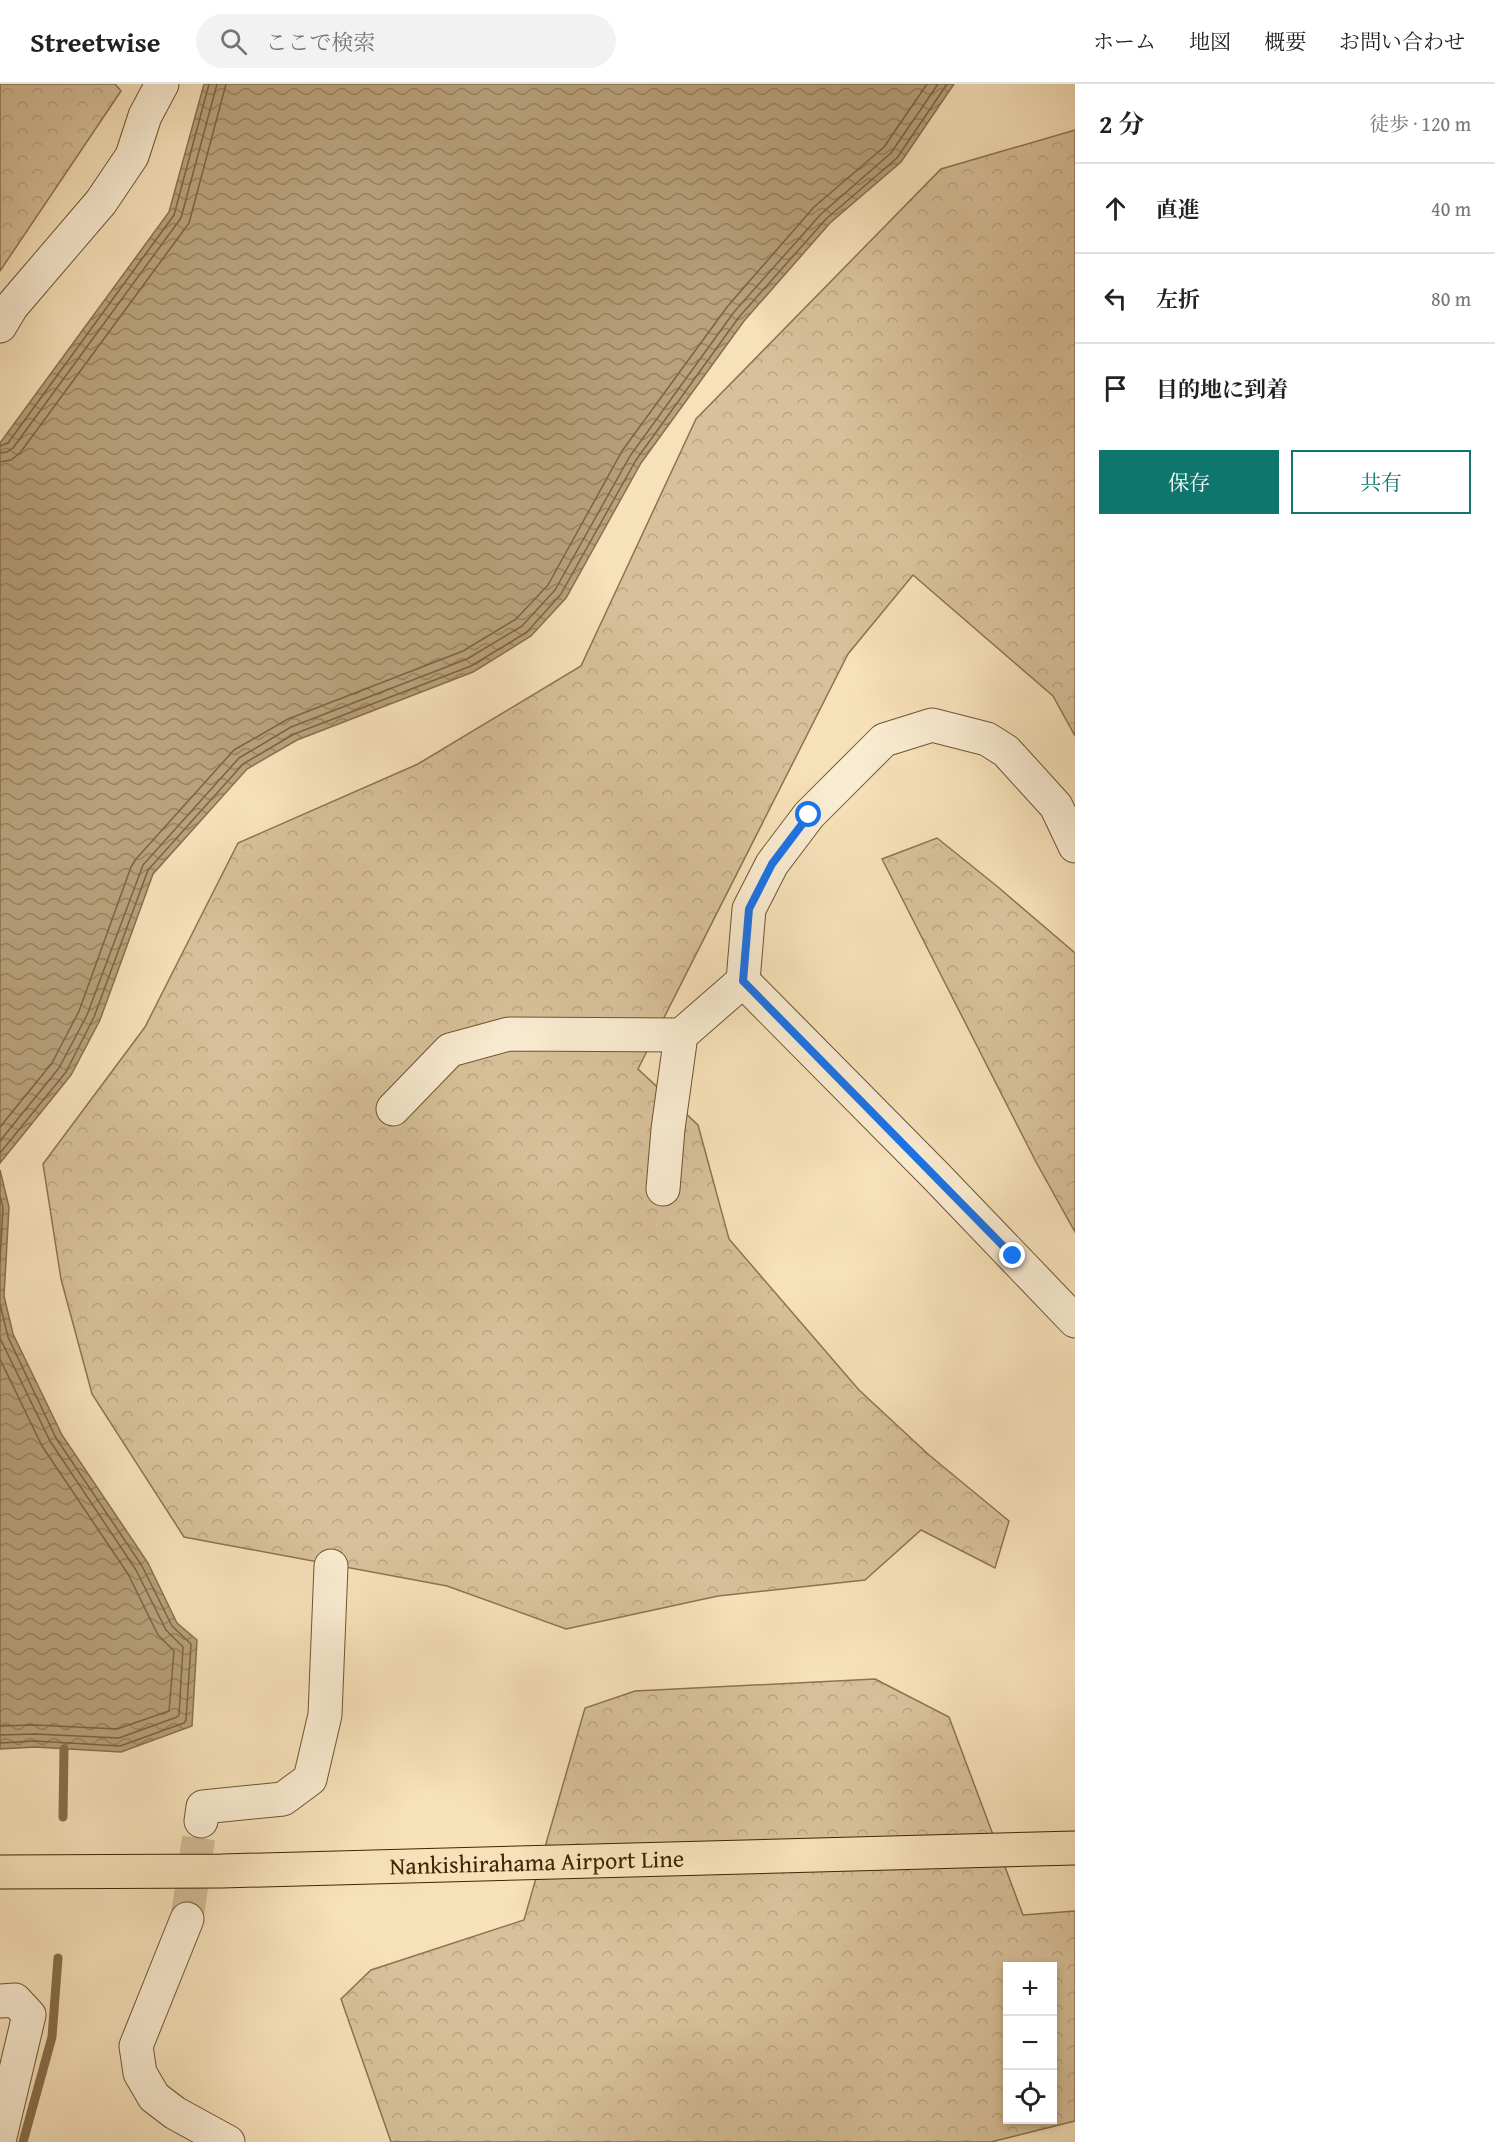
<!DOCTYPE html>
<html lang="ja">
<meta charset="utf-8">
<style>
:root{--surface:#fff;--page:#f2f2f2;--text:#222;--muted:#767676;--line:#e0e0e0;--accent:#0f766e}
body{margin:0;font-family:"Gentium Book Plus","Noto Serif JP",serif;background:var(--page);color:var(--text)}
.controls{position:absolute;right:18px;bottom:18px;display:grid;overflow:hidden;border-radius:0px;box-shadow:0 3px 9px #0003}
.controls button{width:54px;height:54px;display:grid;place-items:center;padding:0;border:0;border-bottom:2px solid var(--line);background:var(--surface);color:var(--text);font:30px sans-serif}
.stop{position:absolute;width:18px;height:18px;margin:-14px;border:4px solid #1a73e8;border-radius:50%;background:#fff}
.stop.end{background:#1a73e8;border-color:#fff;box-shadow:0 2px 6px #0008}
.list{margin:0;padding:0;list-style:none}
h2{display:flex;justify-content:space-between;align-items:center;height:78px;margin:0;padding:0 24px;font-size:26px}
h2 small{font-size:20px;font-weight:400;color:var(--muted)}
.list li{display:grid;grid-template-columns:39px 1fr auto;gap:18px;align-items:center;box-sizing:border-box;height:90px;padding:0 24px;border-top:2px solid var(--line)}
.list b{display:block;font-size:22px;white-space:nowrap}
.list em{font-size:20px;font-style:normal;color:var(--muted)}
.actions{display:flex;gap:12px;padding:18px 24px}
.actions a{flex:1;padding:14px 0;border:2px solid var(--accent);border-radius:0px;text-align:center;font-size:21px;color:var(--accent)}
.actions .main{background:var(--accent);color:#fff}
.icon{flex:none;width:33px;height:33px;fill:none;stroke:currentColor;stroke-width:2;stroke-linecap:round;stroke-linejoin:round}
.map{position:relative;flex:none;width:1075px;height:2058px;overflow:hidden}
header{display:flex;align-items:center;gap:36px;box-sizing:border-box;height:84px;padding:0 30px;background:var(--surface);border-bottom:2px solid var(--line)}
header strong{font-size:28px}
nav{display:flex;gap:33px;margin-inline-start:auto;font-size:21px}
.search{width:420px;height:54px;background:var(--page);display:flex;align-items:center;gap:15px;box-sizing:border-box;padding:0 21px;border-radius:33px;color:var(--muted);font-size:22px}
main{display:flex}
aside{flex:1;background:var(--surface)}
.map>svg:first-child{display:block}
.forest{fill:url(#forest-crowns);stroke:#8c744f;stroke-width:1.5;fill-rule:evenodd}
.water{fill:url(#water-waves);stroke:#88704b;stroke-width:1.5}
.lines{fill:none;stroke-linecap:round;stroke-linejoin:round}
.shore{stroke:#7c6440;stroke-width:1.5}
.stream{stroke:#88704b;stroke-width:9}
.minor-tunnel{stroke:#d2bc95;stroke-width:33;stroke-dasharray:33 16;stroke-linecap:butt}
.minor-casing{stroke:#6d5531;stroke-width:35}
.major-casing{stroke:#3f2604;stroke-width:35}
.minor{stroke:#faecd2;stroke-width:33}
.major{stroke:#f7e1b9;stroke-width:33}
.route{stroke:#1a73e8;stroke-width:8}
.labels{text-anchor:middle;stroke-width:4.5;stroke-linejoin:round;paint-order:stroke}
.street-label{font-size:24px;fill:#3f2604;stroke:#faecd2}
</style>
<header>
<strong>Streetwise</strong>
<div class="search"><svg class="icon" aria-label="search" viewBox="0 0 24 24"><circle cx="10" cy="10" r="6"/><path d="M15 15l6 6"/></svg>ここで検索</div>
<nav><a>ホーム</a><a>地図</a><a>概要</a><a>お問い合わせ</a></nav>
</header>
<main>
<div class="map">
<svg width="1075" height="2058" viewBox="0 0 1075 2058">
<defs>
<pattern id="forest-crowns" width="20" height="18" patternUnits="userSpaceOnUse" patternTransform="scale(1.5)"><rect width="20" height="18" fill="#d8c19a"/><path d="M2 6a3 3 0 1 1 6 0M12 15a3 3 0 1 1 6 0" fill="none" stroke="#baa683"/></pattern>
<pattern id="water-waves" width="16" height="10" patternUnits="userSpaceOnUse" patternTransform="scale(1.5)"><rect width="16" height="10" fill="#b8a17b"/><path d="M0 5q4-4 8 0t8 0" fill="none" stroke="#978363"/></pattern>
</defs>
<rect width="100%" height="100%" fill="#f7e1b9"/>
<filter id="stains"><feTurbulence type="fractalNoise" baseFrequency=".00333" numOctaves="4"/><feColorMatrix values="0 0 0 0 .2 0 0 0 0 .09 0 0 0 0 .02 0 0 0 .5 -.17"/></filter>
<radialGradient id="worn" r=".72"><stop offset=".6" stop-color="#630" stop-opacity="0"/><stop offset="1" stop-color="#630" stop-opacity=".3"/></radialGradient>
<g class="forest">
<path d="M 0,0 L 115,0 L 121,7 L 0,187 Z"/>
<path d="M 1075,46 L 1075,652 L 1053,612 L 913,491 L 848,570 L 638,985 L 698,1041 L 729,1155 L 859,1306 L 929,1371 L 1009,1437 L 995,1484 L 921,1446 L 865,1496 L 718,1512 L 566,1545 L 447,1502 L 184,1453 L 92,1310 L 61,1195 L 43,1080 L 145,943 L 238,759 L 418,680 L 581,582 L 696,335 L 941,85 Z"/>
<path d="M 937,754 L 998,803 L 1075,869 L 1075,1148 L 1036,1078 L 882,775 Z"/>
<path d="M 875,1595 L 949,1633 L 1023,1831 L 1075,1827 L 1075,2037 L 991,2058 L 391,2058 L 341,1915 L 371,1886 L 524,1836 L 585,1624 L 635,1607 ZM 1008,1882 L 1052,1882 L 1052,2036 L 1008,2036 Z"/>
</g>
<g class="water">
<path d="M 204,0 L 954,0 L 901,78 L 830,139 L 744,237 L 641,379 L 566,514 L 531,552 L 473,588 L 297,656 L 247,685 L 153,790 L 100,936 L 71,991 L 0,1079 L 0,359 L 169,128 Z"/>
<path d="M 0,1086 L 9,1123 L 4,1212 L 13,1250 L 62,1351 L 148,1479 L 177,1539 L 197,1556 L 192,1642 L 121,1668 L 35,1663 L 0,1665 Z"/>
</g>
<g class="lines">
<g class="shore">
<path d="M 0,362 L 8,359 L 174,131 L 209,0"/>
<path d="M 0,369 L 7,368 L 13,364 L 181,134 L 217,0"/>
<path d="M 0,378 L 11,376 L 20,369 L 189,139 L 226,0"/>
<path d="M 0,1043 L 52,979 L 79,927 L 131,783 L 136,775 L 234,666 L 288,635 L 463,567 L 516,535 L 548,501 L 622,367 L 727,223 L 814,123 L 884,63 L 927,0"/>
<path d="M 0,1057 L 59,984 L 87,931 L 143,781 L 239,674 L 291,643 L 467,575 L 522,542 L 555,506 L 630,372 L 734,228 L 821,130 L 891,69 L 938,0"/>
<path d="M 0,1069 L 66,988 L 94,933 L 148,786 L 243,680 L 294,650 L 471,582 L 527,548 L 561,510 L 636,376 L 739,233 L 826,135 L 897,74 L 947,0"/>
<path d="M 0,1112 L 3,1124 L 0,1178"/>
<path d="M 0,1220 L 8,1253 L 56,1354 L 142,1482 L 172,1542 L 191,1560 L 186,1636 L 184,1639 L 120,1662 L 35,1657 L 0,1659"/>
<path d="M 0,1254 L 50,1357 L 136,1486 L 166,1546 L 183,1563 L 179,1631 L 177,1633 L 119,1654 L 35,1650 L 0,1651"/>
<path d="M 0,1275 L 42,1362 L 128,1490 L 158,1551 L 174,1567 L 169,1627 L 117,1645 L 35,1641 L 0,1642"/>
</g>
<g class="stream">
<path d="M 63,1733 L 64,1665"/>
<path d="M 23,2058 L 52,1953 L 58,1874"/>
</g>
<path class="minor-tunnel" d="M 187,1835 L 201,1737"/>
<defs>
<g id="minor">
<path d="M 0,242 L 12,222 L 101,118 L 132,72 L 145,32 L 162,0"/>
<path d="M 743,897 L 936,1092 L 1075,1237"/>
<path d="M 393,1025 L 450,966 L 509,950 L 681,951"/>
<path d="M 663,1105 L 668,1045 L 681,951 L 743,897 L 749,825 L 772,780 L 809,731 L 884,656 L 932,641 L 987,655 L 1006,667 L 1056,722 L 1075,762"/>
<path d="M 201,1737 L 203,1723 L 283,1715 L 310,1695 L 325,1631 L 331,1482"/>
<path d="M 187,1835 L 136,1962 L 140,1989 L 154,2013 L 175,2029 L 228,2058"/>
<path d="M 0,1917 L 15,1916 L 29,1931 L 0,2053"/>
</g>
<g id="major">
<path id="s1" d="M 0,1788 L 222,1787 L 1075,1764"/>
</g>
</defs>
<use href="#minor" class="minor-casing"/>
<use href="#major" class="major-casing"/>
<use href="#minor" class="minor"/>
<use href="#major" class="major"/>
</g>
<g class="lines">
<path class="route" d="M 809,731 L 772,780 L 749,825 L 743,897 L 1013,1172"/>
</g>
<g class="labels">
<g class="street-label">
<text dy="8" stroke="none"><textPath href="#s1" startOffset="537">Nankishirahama Airport Line</textPath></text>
</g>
</g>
<rect width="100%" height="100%" filter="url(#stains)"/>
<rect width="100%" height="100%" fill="url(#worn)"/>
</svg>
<div class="controls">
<button>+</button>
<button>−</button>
<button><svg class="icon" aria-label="locate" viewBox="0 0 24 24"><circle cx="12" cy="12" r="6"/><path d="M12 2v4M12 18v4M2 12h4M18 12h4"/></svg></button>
</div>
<div class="stop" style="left:809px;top:731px"></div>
<div class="stop end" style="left:1013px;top:1172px"></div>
</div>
<aside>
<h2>2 分<small>徒歩 · 120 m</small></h2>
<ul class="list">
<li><svg class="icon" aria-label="ahead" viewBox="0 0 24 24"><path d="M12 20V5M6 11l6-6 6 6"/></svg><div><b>直進</b></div><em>40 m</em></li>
<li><svg class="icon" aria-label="left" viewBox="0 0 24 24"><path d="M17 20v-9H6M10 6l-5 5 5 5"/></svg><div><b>左折</b></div><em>80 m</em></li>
<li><svg class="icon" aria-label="arrive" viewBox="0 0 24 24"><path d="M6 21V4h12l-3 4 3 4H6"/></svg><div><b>目的地に到着</b></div></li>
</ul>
<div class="actions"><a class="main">保存</a><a>共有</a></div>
</aside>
</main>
